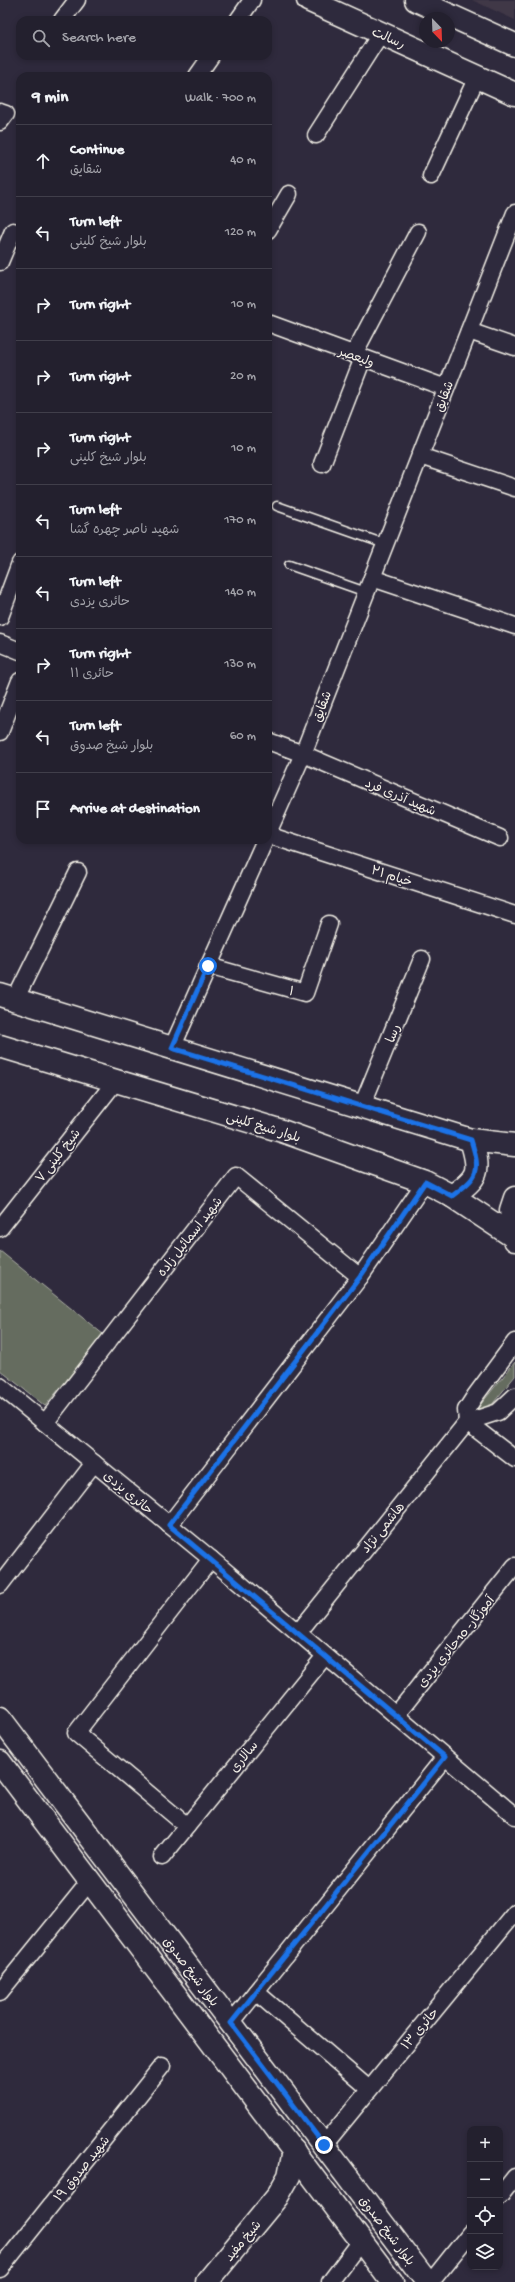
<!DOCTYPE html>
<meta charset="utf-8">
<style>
:root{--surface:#23202e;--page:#2b2836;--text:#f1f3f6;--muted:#a3a3aa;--line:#403e4a}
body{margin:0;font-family:"Gochi Hand","Playpen Sans Arabic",sans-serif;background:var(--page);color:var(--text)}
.controls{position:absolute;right:12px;bottom:12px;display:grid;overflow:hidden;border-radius:8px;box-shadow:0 2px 6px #0003}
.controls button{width:36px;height:36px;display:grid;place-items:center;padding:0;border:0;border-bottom:1px solid var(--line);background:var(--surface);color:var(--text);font:20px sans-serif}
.compass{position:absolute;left:419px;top:12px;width:36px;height:36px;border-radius:50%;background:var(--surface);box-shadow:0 2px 6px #0003;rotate:157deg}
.stop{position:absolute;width:12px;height:12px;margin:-9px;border:3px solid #1a73e8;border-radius:50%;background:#fff}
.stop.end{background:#1a73e8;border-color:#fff;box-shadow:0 1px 4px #0008}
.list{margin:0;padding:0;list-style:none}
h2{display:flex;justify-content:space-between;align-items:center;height:52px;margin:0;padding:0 16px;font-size:17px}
h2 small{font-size:13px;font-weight:400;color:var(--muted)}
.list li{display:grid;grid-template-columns:26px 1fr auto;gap:12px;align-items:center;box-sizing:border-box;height:72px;padding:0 16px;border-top:1px solid var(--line)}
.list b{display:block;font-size:15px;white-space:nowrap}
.list p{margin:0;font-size:13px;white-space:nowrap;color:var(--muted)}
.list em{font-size:13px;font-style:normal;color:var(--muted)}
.icon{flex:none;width:22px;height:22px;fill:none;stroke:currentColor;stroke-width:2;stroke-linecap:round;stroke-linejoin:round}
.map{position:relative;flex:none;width:515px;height:2282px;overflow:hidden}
.search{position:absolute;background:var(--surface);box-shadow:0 2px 6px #0003;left:16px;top:16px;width:256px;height:44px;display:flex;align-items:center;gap:10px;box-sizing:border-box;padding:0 14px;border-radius:12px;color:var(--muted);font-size:15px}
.panel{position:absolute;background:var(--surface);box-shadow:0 2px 6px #0003;left:16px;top:72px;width:256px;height:772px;border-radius:12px}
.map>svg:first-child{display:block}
.built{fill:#413747}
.green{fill:#656c5f;stroke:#acaea4}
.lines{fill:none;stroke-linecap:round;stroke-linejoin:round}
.lane-casing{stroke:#f4f1e8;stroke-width:11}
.street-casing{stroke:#f4f1e8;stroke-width:19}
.secondary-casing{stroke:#f4f1e8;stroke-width:25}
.lane{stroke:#2f2a3d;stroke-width:8}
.street{stroke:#2f2a3d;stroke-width:16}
.secondary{stroke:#2f2a3d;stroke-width:22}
.route{stroke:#1a73e8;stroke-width:5}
.labels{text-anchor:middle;stroke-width:3;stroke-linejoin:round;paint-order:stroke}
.street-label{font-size:13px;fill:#f4f1e8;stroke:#2f2a3d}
</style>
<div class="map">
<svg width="515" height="2282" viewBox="0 0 515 2282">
<rect width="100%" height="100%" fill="#2f2a3d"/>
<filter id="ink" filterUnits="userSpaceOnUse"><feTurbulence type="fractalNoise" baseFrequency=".025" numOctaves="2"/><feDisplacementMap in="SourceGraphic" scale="8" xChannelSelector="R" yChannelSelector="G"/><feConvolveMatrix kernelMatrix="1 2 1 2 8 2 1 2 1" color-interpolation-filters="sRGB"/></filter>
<g filter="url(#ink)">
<path class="built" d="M 472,0 L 515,0 L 515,20 Z"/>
<g class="green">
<path d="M 0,1251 L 104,1335 L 45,1406 L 0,1370 Z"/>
<path d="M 515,1362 L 515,1376 L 482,1417 L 477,1416 L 477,1409 Z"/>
</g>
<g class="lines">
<defs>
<g id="lane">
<path d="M 277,506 L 385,544"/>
<path d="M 289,565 L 366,592"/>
</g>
<g id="street">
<path d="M 62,20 L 77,0"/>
<path d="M 238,20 L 252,0"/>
<path d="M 197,76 L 211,56"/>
<path d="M 0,112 L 6,114 L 0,122"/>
<path d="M 316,135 L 381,33"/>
<path d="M 431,176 L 477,77"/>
<path d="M 268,230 L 289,194"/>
<path d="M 0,262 L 13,231"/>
<path d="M 268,323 L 446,388"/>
<path d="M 469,331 L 515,347"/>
<path d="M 354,354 L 418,232"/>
<path d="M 420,456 L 515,488"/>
<path d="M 322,464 L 363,358"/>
<path d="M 372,578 L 515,626"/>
<path d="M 0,617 L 20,563"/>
<path d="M 0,643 L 20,651"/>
<path d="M 0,732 L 20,681"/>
<path d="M 268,741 L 303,754 L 500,838"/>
<path d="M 268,833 L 303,754 L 515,213"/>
<path d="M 268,835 L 515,915"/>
<path d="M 208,966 L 305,993 L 329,924"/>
<path d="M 15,1000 L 78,872"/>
<path d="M 172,1048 L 265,840"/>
<path d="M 362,1106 L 422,959"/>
<path d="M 0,1228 L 115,1082"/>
<path d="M 0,1386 L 211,1559 L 515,1816"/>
<path d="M 467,1422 L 466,1410 L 475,1396 L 515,1342"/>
<path d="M 467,1422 L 515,1459"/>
<path d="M 467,1422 L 498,1412 L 515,1396"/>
<path d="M 45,1423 L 236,1176 L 360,1277"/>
<path d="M 169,1525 L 360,1277 L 425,1182"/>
<path d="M 0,1585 L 94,1463"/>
<path d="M 298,1633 L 467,1422"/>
<path d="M 396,1715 L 515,1566"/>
<path d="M 187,1826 L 76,1733 L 211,1559"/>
<path d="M 162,1857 L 325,1656"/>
<path d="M 0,1992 L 90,1881"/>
<path d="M 256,1992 L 369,2089"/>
<path d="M 231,2023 L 445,1757"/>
<path d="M 324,2145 L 515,1912"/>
<path d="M 500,2196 L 515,2177"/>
<path d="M 0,2269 L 162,2066"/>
<path d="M 330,2282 L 361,2241"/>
<path d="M 431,2282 L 470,2233"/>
</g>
<g id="secondary">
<path d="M 308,0 L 515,94"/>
<path d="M 416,0 L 515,45"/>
<path d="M 0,995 L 471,1140 L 515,1145"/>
<path d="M 0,1046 L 282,1131 L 425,1182 L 452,1196 L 514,1237"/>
<path d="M 452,1196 C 479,1177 481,1172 471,1140"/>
<path d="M 515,1198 L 511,1210 L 515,1240"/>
<path d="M 0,1718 L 427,2282"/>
<path d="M 0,1762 L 392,2282"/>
<path d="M 207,2282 L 277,2197 L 289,2176 L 294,2151"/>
</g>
</defs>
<use href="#lane" class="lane-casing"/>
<use href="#street" class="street-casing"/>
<use href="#secondary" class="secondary-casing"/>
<use href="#lane" class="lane"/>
<use href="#street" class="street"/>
<use href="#secondary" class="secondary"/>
</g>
</g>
<g class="lines" filter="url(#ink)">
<path class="route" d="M 208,966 L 172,1048 L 471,1140 C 481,1172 479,1176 452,1196 L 425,1182 L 360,1277 L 169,1525 L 445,1757 L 231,2023 L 324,2145"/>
</g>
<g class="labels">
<g class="street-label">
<text transform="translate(389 37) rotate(24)" y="5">رسالت</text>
<text transform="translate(357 356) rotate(20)" y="5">ولیعصر</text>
<text transform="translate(443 396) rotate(-69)" y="5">شقایق</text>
<text transform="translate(321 706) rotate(-69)" y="5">شقایق</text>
<text transform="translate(401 796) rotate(23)" y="5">شهید آذری فرد</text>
<text transform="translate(392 875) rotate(18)" y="5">خیام ۲۱</text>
<text transform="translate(292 990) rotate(16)" y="5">۱</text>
<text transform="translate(392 1033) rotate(-68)" y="5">رسا</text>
<text transform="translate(264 1126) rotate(17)" y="5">بلوار شیخ کلینی</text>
<text transform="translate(57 1155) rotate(-52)" y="5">شیخ کلینی ۷</text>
<text transform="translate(189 1236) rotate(-52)" y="5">شهید اسمائیل زاده</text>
<text transform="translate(129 1492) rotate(40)" y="5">حائری یزدی</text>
<text transform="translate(382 1527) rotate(-51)" y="5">هاشمی نژاد</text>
<text transform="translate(455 1641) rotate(-51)" y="5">آموزگار- 10حائری یزدی</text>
<text transform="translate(243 1756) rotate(-51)" y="5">سالاری</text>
<text transform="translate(192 1971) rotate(53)" y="5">بلوار شیخ صدوق</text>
<text transform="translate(419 2028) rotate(-50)" y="5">حائری ۱۳</text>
<text transform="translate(81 2168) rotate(-51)" y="5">شهید صدوق ۱۹</text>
<text transform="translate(388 2230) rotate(53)" y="5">بلوار شیخ صدوق</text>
<text transform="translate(242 2240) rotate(-50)" y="5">شیخ مفید</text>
</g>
</g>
</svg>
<div class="controls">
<button>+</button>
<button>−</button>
<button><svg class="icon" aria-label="locate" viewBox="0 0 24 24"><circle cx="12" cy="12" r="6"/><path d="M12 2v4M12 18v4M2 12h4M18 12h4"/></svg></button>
<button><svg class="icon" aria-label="layers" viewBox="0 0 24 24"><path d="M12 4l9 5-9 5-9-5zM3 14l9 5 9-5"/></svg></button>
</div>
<svg class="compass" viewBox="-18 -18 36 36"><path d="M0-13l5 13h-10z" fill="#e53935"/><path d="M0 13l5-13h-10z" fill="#a3a3aa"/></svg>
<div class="stop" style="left:208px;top:966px"></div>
<div class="stop end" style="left:324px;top:2145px"></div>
<div class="search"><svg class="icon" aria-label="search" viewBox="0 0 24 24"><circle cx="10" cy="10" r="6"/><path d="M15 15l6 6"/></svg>Search here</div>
<section class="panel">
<h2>9 min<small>Walk · 700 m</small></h2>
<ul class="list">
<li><svg class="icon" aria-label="ahead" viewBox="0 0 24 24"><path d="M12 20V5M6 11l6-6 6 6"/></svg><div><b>Continue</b><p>شقایق</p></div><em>40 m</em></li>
<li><svg class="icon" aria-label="left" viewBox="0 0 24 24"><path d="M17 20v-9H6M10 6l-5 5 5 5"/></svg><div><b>Turn left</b><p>بلوار شیخ کلینی</p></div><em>120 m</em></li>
<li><svg class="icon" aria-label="right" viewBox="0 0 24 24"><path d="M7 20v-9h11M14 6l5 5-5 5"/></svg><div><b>Turn right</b></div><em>10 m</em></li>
<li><svg class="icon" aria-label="right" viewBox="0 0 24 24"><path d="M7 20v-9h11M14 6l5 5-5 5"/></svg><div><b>Turn right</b></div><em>20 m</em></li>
<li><svg class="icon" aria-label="right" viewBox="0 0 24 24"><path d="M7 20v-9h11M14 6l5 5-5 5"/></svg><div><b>Turn right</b><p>بلوار شیخ کلینی</p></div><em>10 m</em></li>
<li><svg class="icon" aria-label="left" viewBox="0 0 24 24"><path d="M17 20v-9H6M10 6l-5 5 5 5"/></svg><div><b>Turn left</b><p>شهید ناصر چهره گشا</p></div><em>170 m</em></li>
<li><svg class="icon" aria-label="left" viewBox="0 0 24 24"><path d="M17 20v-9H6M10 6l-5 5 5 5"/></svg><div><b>Turn left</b><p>حائری یزدی</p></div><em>140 m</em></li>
<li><svg class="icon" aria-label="right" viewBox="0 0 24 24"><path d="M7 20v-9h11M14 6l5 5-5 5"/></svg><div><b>Turn right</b><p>حائری ۱۱</p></div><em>130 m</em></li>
<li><svg class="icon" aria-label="left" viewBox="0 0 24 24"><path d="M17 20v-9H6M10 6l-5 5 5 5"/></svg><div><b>Turn left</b><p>بلوار شیخ صدوق</p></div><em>60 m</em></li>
<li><svg class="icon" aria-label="arrive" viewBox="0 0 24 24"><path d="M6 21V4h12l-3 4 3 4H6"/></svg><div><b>Arrive at destination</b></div></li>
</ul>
</section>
</div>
